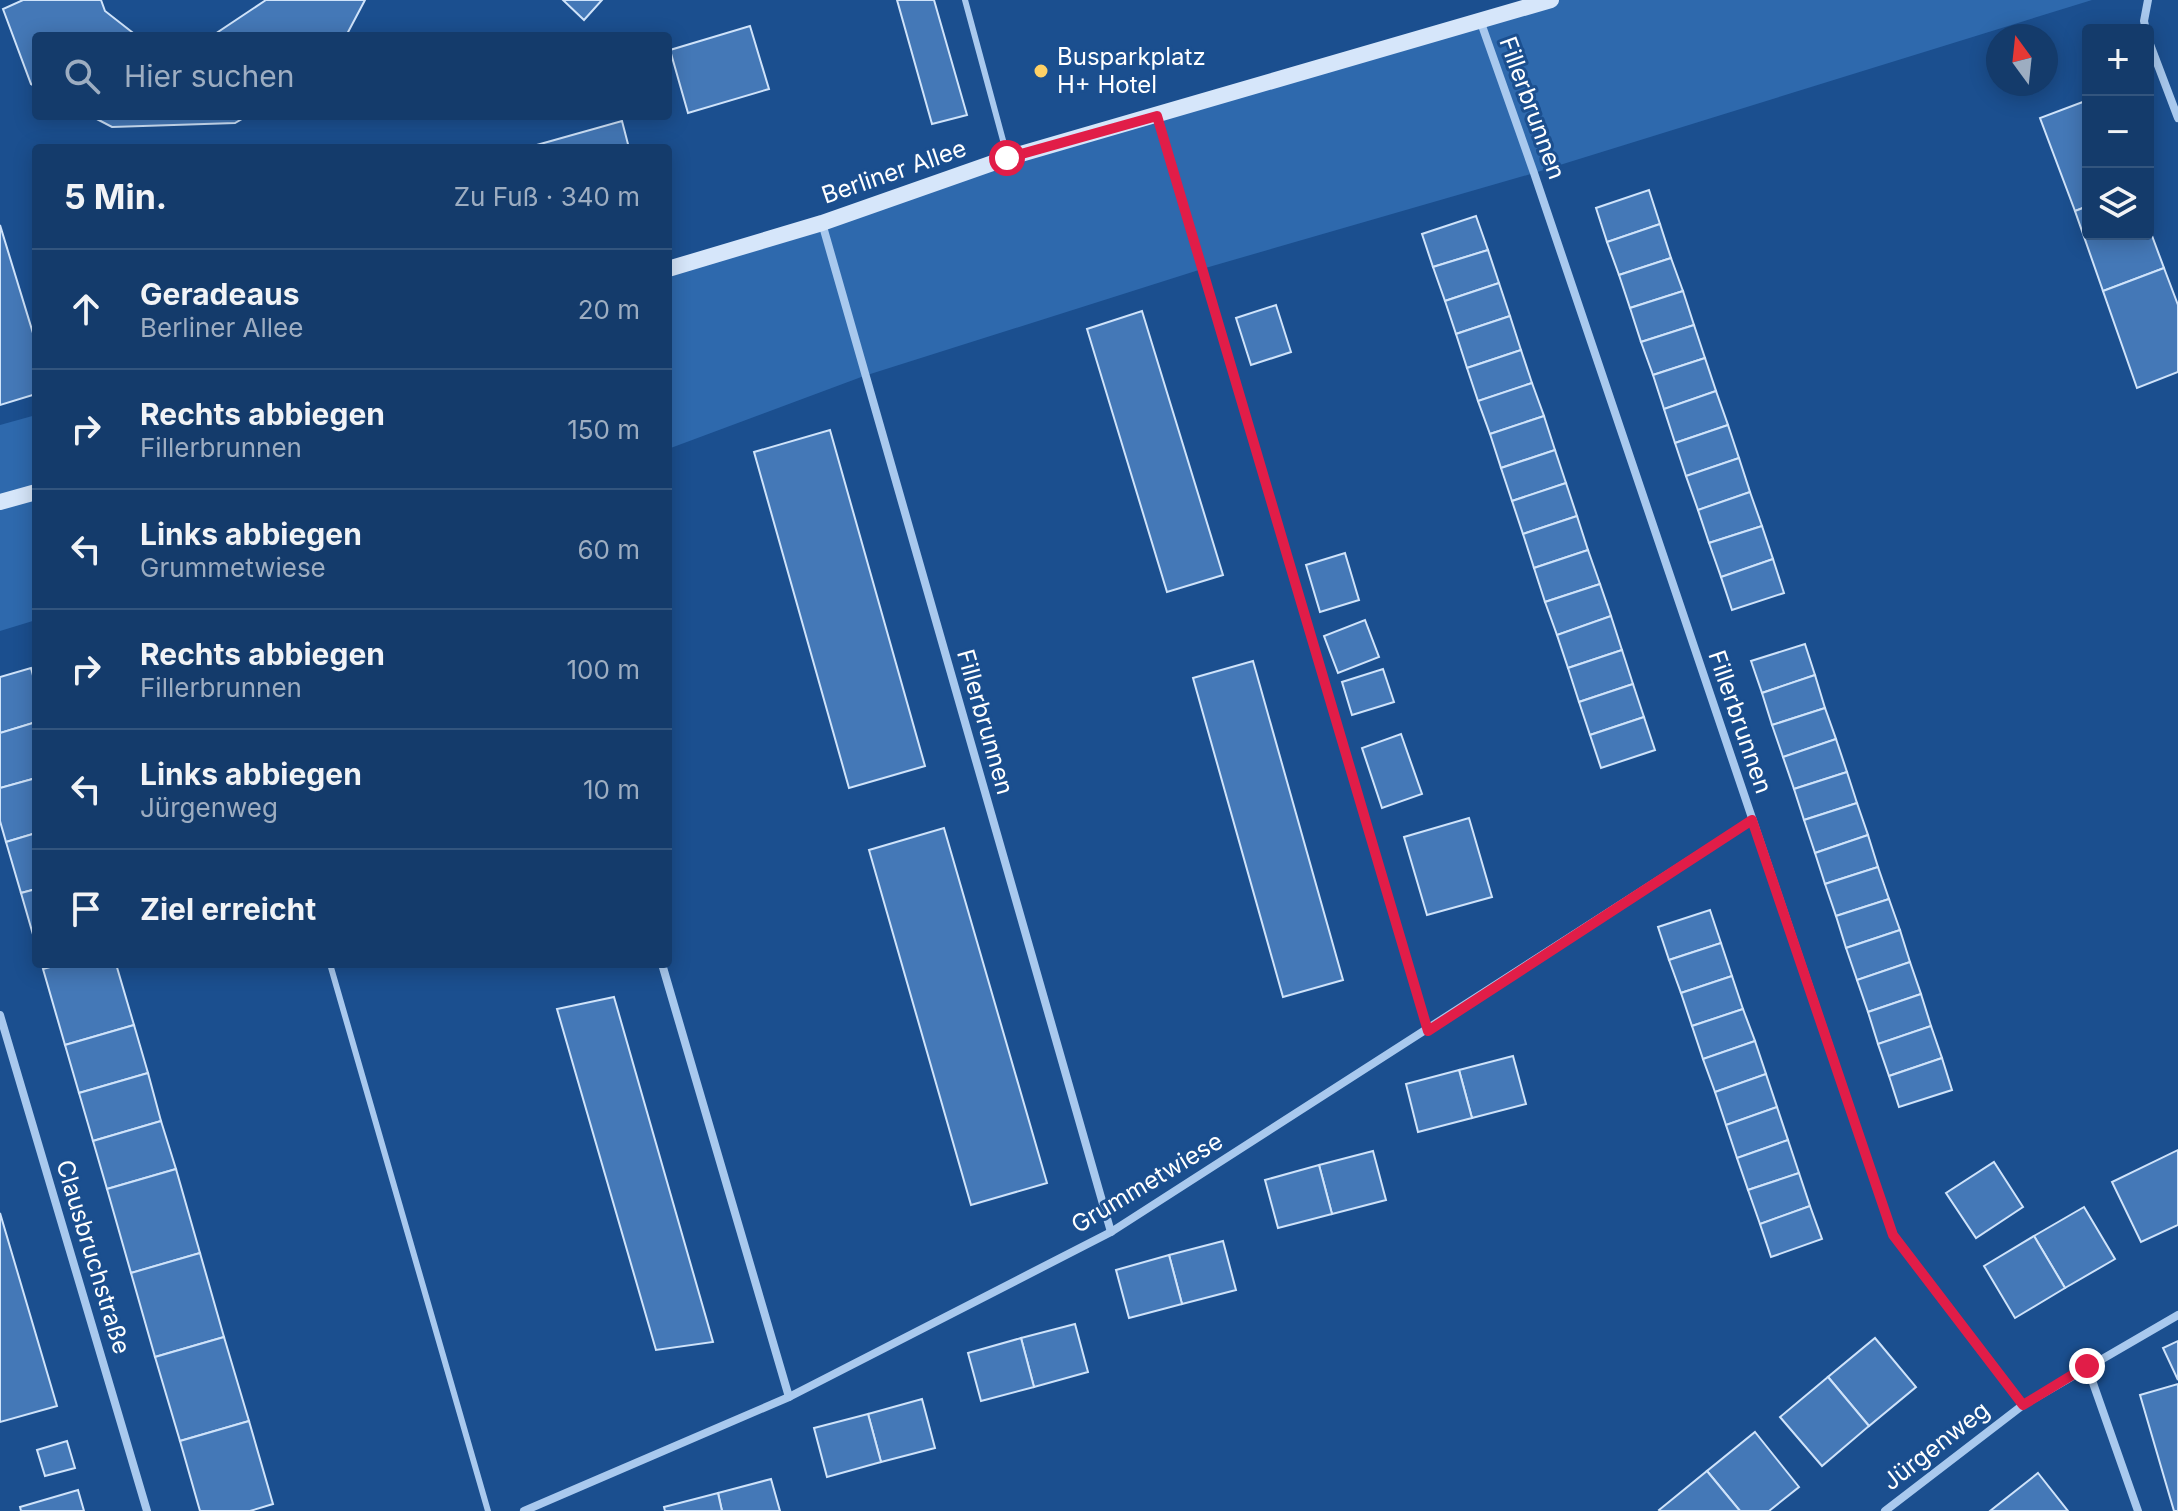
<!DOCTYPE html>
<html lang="de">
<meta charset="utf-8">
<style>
:root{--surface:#143b6b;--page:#214673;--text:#f1f3f6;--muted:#9dadc1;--line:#33557e}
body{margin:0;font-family:Inter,sans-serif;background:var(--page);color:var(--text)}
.controls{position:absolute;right:24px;top:24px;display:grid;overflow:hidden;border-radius:8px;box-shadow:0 4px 20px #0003}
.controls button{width:72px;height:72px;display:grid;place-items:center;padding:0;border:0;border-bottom:2px solid var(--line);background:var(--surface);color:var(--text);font:40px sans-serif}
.compass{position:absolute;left:1986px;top:24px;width:72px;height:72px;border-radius:50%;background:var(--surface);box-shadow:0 4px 20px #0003;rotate:345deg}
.stop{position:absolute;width:24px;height:24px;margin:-18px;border:6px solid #e11d48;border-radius:50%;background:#fff}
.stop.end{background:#e11d48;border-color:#fff;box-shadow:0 2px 8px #0008}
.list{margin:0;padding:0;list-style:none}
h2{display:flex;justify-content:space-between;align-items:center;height:104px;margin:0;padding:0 32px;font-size:34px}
h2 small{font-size:26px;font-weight:400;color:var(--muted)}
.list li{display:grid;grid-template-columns:52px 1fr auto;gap:24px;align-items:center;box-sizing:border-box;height:120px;padding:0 32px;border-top:2px solid var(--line)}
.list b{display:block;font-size:30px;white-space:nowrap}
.list p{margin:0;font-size:26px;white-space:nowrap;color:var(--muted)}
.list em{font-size:26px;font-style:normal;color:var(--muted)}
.icon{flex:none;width:44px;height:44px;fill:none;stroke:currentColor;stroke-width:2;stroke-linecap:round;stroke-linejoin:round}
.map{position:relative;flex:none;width:2178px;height:1511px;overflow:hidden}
.search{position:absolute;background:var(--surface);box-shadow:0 4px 20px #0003;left:32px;top:32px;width:640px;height:88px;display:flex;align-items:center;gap:20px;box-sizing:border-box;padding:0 28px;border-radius:8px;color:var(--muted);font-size:30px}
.panel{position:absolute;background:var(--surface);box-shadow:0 4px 20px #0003;left:32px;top:144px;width:640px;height:824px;border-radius:8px}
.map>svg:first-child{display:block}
.green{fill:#2e69ad}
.building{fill:#4478b7;stroke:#cfe3fa;stroke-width:2}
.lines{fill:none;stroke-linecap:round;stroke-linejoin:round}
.lane{stroke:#a9c9ee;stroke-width:6}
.street{stroke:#a9c9ee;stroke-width:8}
.secondary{stroke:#d6e6fa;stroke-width:16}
.route{stroke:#e11d48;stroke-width:10}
.poi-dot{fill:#ffd166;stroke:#1b4f8f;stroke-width:3}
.labels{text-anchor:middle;stroke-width:6;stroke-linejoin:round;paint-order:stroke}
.poi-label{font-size:24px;fill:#fff;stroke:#1b4f8f;text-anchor:start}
.street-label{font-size:24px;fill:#fff;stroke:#1b4f8f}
</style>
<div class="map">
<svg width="2178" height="1511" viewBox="0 0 2178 1511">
<rect width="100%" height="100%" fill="#1b4f8f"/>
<g class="green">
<path d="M 1551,0 L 2092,0 L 1534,173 L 1202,269 L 864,376 L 668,449 L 668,269 Z"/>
<path d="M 36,415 L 36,620 L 0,631 L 0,425 Z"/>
</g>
<g class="building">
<path d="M 23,0 L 101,0 L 105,11 L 137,36 L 36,36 L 36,87 L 31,84 L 3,9 Z"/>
<path d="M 266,0 L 365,0 L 346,36 L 212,36 Z"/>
<path d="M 563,0 L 602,0 L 584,20 Z"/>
<path d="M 897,0 L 934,0 L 967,115 L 932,124 Z"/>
<path d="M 750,26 L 769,89 L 688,113 L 670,50 Z"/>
<path d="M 2088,100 L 2088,206 L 2075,211 L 2040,118 Z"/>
<path d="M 91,116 L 247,116 L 235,123 L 112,127 Z"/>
<path d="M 622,121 L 629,148 L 526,148 Z"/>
<path d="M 1649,190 L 1660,224 L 1607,242 L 1596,208 Z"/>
<path d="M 2088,206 L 2088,234 L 2148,234 L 2148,225 L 2164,268 L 2103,291 L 2075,211 Z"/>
<path d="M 1476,216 L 1488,250 L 1433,267 L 1422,234 Z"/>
<path d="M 1660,224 L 1671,258 L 1619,275 L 1607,242 Z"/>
<path d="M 0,225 L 36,343 L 36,394 L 0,405 Z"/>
<path d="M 1488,250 L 1499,283 L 1445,301 L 1433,267 Z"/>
<path d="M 1671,258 L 1683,291 L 1630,308 L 1619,275 Z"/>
<path d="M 2164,268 L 2178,305 L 2178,372 L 2137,388 L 2103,291 Z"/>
<path d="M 1499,283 L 1510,316 L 1456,334 L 1445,301 Z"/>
<path d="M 1683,291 L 1694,325 L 1641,342 L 1630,308 Z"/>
<path d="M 1276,305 L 1291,352 L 1251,365 L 1236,318 Z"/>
<path d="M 1142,311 L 1223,575 L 1167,592 L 1087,329 Z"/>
<path d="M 1510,316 L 1521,350 L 1467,368 L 1456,334 Z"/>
<path d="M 1694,325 L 1705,358 L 1653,375 L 1641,342 Z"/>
<path d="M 1521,350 L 1532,383 L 1478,401 L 1467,368 Z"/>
<path d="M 1705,358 L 1716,391 L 1664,409 L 1653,375 Z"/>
<path d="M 1532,383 L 1544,416 L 1490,434 L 1478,401 Z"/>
<path d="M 1716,391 L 1728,425 L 1675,443 L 1664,409 Z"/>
<path d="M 1544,416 L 1555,450 L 1501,468 L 1490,434 Z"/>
<path d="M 1728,425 L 1739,458 L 1686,476 L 1675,443 Z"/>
<path d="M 830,430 L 925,766 L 849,788 L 754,452 Z"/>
<path d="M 1555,450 L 1566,483 L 1512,501 L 1501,468 Z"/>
<path d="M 1739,458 L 1750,492 L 1698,510 L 1686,476 Z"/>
<path d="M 1566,483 L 1577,516 L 1523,534 L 1512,501 Z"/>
<path d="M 1750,492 L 1762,526 L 1709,543 L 1698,510 Z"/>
<path d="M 1577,516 L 1588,550 L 1534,568 L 1523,534 Z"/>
<path d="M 1762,526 L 1773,559 L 1721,577 L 1709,543 Z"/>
<path d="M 1588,550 L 1600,584 L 1545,602 L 1534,568 Z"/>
<path d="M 1345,553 L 1359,600 L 1320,612 L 1306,565 Z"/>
<path d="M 1773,559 L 1784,593 L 1732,610 L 1721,577 Z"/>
<path d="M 1600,584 L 1611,616 L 1557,635 L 1545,602 Z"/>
<path d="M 1611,616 L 1622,650 L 1568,668 L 1557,635 Z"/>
<path d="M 1365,620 L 1379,657 L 1338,673 L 1324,636 Z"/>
<path d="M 1805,644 L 1815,675 L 1762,693 L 1751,661 Z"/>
<path d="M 1622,650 L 1633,684 L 1579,702 L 1568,668 Z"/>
<path d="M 1253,661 L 1343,980 L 1283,997 L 1193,678 Z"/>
<path d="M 31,668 L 36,687 L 36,722 L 0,733 L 0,677 Z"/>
<path d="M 1383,669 L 1394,702 L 1352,715 L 1342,682 Z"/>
<path d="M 1815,675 L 1825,708 L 1772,725 L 1762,693 Z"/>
<path d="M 1633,684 L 1644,717 L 1590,735 L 1579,702 Z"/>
<path d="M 1825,708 L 1836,739 L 1783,757 L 1772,725 Z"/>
<path d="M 1644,717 L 1655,750 L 1601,768 L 1590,735 Z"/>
<path d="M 36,722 L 36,778 L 0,788 L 0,733 Z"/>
<path d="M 1401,734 L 1422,794 L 1382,808 L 1362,748 Z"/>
<path d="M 1836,739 L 1847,772 L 1794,789 L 1783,757 Z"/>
<path d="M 1847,772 L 1857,803 L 1804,820 L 1794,789 Z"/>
<path d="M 36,778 L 36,833 L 6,842 L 0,821 L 0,788 Z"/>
<path d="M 1857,803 L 1868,835 L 1815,853 L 1804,820 Z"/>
<path d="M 1469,818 L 1492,897 L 1427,915 L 1404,837 Z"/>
<path d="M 944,828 L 1047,1183 L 971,1205 L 869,850 Z"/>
<path d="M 36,833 L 36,889 L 21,893 L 6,842 Z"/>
<path d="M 1868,835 L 1878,867 L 1825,884 L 1815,853 Z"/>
<path d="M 1878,867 L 1889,899 L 1836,916 L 1825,884 Z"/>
<path d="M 36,889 L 36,945 L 21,893 Z"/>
<path d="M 1889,899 L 1900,930 L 1846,948 L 1836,916 Z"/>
<path d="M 1710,910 L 1721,943 L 1669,960 L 1658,927 Z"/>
<path d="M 1900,930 L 1910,962 L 1857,980 L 1846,948 Z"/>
<path d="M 1721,943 L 1732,976 L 1681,993 L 1669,960 Z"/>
<path d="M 1910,962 L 1921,994 L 1868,1012 L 1857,980 Z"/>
<path d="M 61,964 L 116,964 L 134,1025 L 65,1045 L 43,969 Z"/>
<path d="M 1732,976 L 1743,1009 L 1692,1026 L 1681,993 Z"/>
<path d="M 1921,994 L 1931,1026 L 1878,1044 L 1868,1012 Z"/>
<path d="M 614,997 L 713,1342 L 656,1350 L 557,1009 Z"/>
<path d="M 1743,1009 L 1755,1041 L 1703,1059 L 1692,1026 Z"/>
<path d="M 134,1025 L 148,1073 L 79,1093 L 65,1045 Z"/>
<path d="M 1931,1026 L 1942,1058 L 1889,1076 L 1878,1044 Z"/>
<path d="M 1755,1041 L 1766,1074 L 1715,1092 L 1703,1059 Z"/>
<path d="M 1513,1056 L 1526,1104 L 1472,1118 L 1459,1070 Z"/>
<path d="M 1942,1058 L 1952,1090 L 1899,1107 L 1889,1076 Z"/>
<path d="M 1459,1070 L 1472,1118 L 1418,1132 L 1406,1084 Z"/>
<path d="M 148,1073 L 161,1121 L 93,1141 L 79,1093 Z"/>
<path d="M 1766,1074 L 1777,1107 L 1726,1125 L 1715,1092 Z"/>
<path d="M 1777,1107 L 1788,1140 L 1737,1158 L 1726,1125 Z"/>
<path d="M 161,1121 L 176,1169 L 107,1189 L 93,1141 Z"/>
<path d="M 1788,1140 L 1799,1173 L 1748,1190 L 1737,1158 Z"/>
<path d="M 2178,1150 L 2178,1225 L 2141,1242 L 2112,1182 Z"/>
<path d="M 1373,1151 L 1386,1200 L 1332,1214 L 1319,1165 Z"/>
<path d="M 1994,1162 L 2023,1207 L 1976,1238 L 1946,1193 Z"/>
<path d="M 1319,1165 L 1332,1214 L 1278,1228 L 1265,1180 Z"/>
<path d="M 176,1169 L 200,1253 L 131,1273 L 107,1189 Z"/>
<path d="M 1799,1173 L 1810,1206 L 1760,1224 L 1748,1190 Z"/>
<path d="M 1810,1206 L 1822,1239 L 1771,1257 L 1760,1224 Z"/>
<path d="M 2084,1207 L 2115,1259 L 2065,1288 L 2034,1236 Z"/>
<path d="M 0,1213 L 57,1406 L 0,1422 Z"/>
<path d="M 2034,1236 L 2065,1288 L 2015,1318 L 1984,1266 Z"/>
<path d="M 1223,1241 L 1236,1290 L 1182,1304 L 1169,1255 Z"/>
<path d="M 200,1253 L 224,1337 L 155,1357 L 131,1273 Z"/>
<path d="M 1169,1255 L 1182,1304 L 1129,1318 L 1116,1270 Z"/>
<path d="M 1075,1324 L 1088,1372 L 1034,1387 L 1021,1338 Z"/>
<path d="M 224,1337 L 249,1421 L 180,1441 L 155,1357 Z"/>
<path d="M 1021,1338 L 1034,1387 L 981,1401 L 968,1353 Z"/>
<path d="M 1875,1338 L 1916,1387 L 1869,1426 L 1828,1377 Z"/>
<path d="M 2178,1341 L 2178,1380 L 2163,1348 Z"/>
<path d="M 1828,1377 L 1869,1426 L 1822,1466 L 1780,1417 Z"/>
<path d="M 2178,1384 L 2178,1511 L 2174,1511 L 2140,1395 Z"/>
<path d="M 922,1399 L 935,1448 L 881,1462 L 868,1414 Z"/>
<path d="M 868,1414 L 881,1462 L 827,1477 L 814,1428 Z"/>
<path d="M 249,1421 L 273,1504 L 250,1511 L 200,1511 L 180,1441 Z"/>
<path d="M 1755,1432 L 1799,1487 L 1769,1511 L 1740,1511 L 1707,1471 Z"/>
<path d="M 67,1441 L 75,1468 L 45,1476 L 37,1450 Z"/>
<path d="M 1707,1471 L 1740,1511 L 1660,1511 L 1659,1510 Z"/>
<path d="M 2038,1473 L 2068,1511 L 1990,1511 Z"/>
<path d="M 771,1479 L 780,1511 L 722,1511 L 718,1493 Z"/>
<path d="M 78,1490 L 84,1511 L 21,1511 L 20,1507 Z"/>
<path d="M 718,1493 L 722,1511 L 665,1511 L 664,1507 Z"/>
</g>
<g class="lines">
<g class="lane">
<path d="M 965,0 L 1007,155"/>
<path d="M 330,964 L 488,1511"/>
</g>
<g class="street">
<path d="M 1480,20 L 1534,173 L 1893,1235 L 2023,1405"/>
<path d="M 2146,30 L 2144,21 L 2148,0"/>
<path d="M 2148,39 L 2178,118"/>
<path d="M 1157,116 L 1428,1031"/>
<path d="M 822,223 L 1111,1232"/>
<path d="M 662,964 L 789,1397"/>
<path d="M 0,1015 L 147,1511"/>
<path d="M 2087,1366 L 2138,1511"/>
<path d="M 524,1511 L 789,1397 L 1111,1232 L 1752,820"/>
<path d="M 1885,1511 L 2023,1405 L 2178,1315"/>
</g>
<g class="secondary">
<path d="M 668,269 L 822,223 L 1007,158 L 1551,0"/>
<path d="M 0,502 L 36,492"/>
</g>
</g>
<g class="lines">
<path class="route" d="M 1007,158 L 1157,116 L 1428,1031 L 1752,820 L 1893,1235 L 2023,1405 L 2087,1366"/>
</g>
<circle class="poi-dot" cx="1041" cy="71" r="8"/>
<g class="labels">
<g class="poi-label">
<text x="1057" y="65">Busparkplatz<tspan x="1057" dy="28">H+ Hotel</tspan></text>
</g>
<g class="street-label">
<text transform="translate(1532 108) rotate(70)" y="8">Fillerbrunnen</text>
<text transform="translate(894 172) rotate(-19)" y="8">Berliner Allee</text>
<text transform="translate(985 722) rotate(74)" y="8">Fillerbrunnen</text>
<text transform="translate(1740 722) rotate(71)" y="8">Fillerbrunnen</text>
<text transform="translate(1147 1183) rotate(-31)" y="8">Grummetwiese</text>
<text transform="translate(93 1257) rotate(73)" y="8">Clausbruchstraße</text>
<text transform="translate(1936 1446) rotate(-38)" y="8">Jürgenweg</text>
</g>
</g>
</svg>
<div class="controls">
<button>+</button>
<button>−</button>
<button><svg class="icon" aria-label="layers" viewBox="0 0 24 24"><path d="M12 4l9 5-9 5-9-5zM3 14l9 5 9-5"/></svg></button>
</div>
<svg class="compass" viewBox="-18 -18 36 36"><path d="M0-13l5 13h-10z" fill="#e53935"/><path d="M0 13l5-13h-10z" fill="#9dadc1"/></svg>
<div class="stop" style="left:1007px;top:158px"></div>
<div class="stop end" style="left:2087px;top:1366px"></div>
<div class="search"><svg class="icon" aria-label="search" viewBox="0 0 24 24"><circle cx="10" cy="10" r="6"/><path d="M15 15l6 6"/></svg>Hier suchen</div>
<section class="panel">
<h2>5 Min.<small>Zu Fuß · 340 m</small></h2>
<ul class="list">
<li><svg class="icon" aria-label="ahead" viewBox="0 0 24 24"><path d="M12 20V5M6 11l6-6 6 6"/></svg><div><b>Geradeaus</b><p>Berliner Allee</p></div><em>20 m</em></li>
<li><svg class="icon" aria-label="right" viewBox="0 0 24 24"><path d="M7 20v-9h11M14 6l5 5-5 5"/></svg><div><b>Rechts abbiegen</b><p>Fillerbrunnen</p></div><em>150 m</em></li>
<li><svg class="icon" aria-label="left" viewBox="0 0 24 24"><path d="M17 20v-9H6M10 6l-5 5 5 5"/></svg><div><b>Links abbiegen</b><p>Grummetwiese</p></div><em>60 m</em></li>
<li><svg class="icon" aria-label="right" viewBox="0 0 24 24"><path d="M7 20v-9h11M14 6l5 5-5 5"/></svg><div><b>Rechts abbiegen</b><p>Fillerbrunnen</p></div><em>100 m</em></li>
<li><svg class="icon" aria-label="left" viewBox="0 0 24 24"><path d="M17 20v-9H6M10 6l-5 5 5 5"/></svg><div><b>Links abbiegen</b><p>Jürgenweg</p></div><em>10 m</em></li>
<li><svg class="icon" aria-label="arrive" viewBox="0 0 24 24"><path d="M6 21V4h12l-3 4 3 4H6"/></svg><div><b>Ziel erreicht</b></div></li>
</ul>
</section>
</div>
